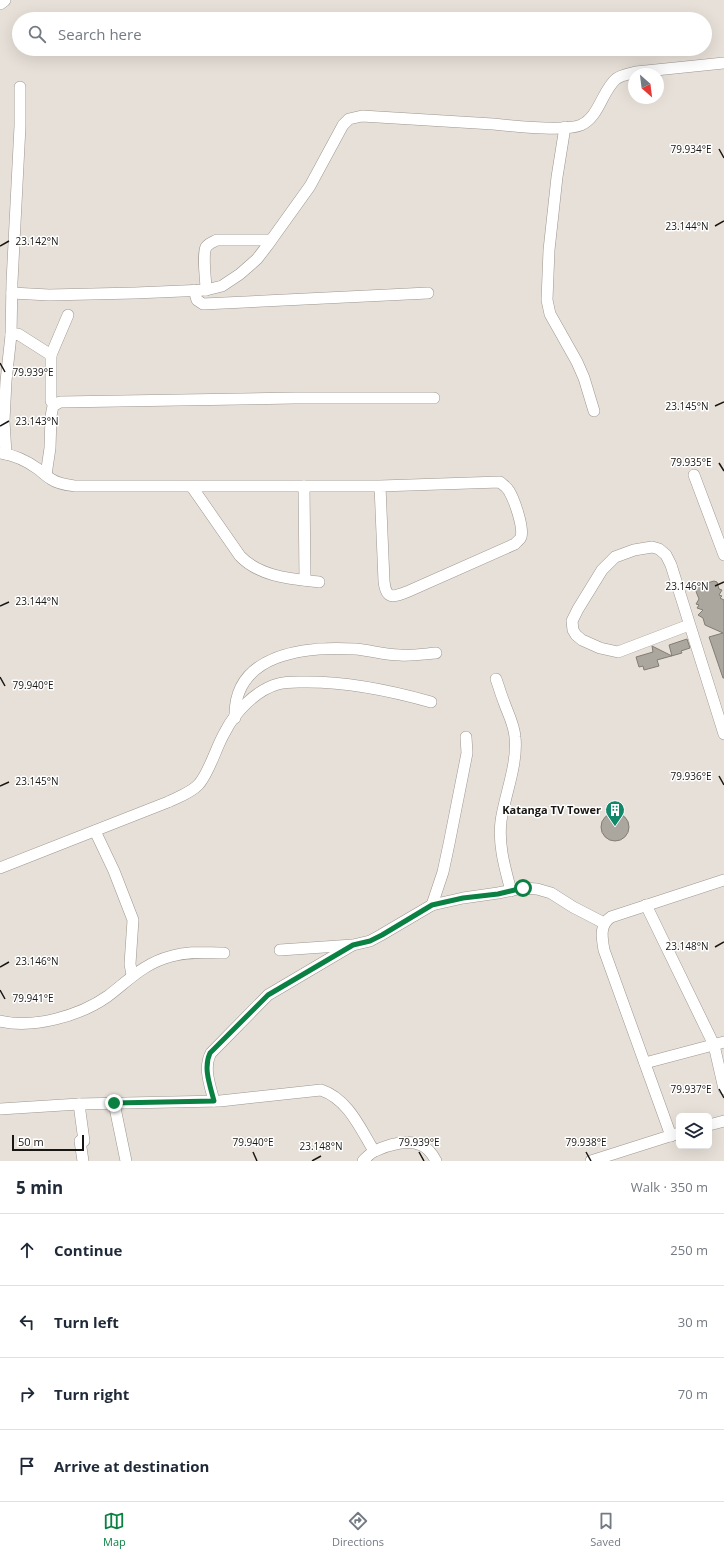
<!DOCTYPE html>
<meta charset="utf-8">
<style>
:root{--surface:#fff;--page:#f6f6f7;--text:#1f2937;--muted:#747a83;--line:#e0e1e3;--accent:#0b8043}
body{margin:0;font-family:"Open Sans",sans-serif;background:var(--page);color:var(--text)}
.controls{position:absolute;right:12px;bottom:12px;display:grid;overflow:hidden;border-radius:6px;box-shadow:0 4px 16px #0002}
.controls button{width:36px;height:36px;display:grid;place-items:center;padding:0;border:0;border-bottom:1px solid var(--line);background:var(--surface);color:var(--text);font:20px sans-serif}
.compass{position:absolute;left:628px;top:68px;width:36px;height:36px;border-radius:50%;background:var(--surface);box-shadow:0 4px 16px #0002;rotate:152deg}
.scale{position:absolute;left:12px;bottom:10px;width:72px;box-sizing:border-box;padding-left:4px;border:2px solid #181613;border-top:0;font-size:11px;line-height:14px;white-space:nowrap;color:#181613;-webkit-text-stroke:3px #fff;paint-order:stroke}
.stop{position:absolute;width:12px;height:12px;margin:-9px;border:3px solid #0b8043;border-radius:50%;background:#fff}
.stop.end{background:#0b8043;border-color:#fff;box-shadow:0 1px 4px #0008}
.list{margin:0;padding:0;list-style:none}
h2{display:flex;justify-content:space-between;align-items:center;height:52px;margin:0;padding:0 16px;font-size:17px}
h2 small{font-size:13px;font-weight:400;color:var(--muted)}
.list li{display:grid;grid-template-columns:26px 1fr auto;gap:12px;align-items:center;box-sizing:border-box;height:72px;padding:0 16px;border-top:1px solid var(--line)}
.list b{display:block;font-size:15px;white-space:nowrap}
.list em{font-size:13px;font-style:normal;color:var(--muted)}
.icon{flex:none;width:22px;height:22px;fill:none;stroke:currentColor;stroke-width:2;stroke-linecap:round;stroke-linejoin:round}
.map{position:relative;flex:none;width:724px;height:1161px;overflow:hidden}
.search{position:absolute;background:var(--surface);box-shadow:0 4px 16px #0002;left:12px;right:12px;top:12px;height:44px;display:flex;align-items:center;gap:10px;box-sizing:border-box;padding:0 14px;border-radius:22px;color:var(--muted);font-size:15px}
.sheet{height:340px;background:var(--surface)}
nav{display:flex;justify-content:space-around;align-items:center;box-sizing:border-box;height:56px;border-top:1px solid var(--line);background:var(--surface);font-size:11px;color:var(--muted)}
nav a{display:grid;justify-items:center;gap:2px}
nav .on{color:var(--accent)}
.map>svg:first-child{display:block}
.building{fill:#aba79e;stroke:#817d75}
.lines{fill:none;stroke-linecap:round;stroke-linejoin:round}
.minor-casing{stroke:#9d968f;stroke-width:12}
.tertiary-casing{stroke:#9d968f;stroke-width:14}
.minor{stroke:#fff;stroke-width:11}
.tertiary{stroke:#fff;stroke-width:13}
.route{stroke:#0b8043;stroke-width:5}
.ticks{fill:none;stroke:#181613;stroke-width:1.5}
.labels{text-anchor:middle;stroke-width:3;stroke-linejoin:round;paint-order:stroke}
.poi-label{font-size:11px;font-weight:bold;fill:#181613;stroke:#fff;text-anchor:end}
.ticks-label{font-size:10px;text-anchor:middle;fill:#181613;stroke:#fff;stroke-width:3;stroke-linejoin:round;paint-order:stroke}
</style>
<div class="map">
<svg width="724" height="1161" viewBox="0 0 724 1161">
<rect width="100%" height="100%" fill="#e7e0d8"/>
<g class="building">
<path d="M 714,581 L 717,582 L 719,589 L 722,590 L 719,595 L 722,596 L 720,598 L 724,600 L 724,678 L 723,678 L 709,637 L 723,633 L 705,625 L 703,618 L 698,615 L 703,610 L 697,608 L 699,605 L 696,604 L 699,599 L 695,589 L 697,586 Z"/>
<path d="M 687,639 L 690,648 L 681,651 L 682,653 L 657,660 L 659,666 L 644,670 L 643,666 L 639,667 L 636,657 L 653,652 L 652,646 L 672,656 L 669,645 Z"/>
<circle cx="615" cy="827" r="14"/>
</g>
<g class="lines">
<defs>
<g id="minor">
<path d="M 565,127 L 557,177 L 549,250 L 547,300 L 550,314 L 577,362 L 584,378 L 594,411"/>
<path d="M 194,290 L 197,300 L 203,304 L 428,293"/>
<path d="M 206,290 C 206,279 202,256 206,247 C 209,243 213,242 217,240 L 271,240"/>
<path d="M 12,293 L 49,295 L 135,293 L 206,290 L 222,286 L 240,274 L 257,259 L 267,246 L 310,186 L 343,125 L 349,119 L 362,116 C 405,119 449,121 493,124 C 514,126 564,132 581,125 C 599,117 602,91 616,79 C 621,75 629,74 636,72 L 724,63"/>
<path d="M 11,335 L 18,334 L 51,355"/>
<path d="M 51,401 L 51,355 L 68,315"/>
<path d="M 0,453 C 14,455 27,461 38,469 C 42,472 46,476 51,479 C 58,484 67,485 75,486 L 380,486 L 500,482 C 503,485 507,487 509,491 C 514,499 524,527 521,537 C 520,540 517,541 515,544 L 409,591 C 394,597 386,601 384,581 L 380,486"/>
<path d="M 6,454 L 4,421 L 6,381 L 11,335 L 12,282 L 20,126 L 20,87"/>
<path d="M 46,475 L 50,448 L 51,416 L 53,406 L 60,402 L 295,398 L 434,398"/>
<path d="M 694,475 L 724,555"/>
<path d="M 304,486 L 305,580"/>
<path d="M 192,487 L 240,556 C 260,577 292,579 319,582"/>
<path d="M 689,625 L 618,652 L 600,648 L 582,640 L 576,635 L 573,630 L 572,621 L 578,609 L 602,570 L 615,557 L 634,550 L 652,547 L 659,549 L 666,555 L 671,565 L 724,734"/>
<path d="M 496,679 C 499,687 501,695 504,702 C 508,714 514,724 515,737 C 518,764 505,794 501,821 C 498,845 505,868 511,891"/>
<path d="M 235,718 C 233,653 306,646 355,649 C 370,650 384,655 400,655 C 412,656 424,654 436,653"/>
<path d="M 95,831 L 114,871 L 133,920 L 130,964 L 132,975"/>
<path d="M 0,868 L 168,802 C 178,797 191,793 199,784 C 210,771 216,747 225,732 C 235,712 256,690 278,684 C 288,681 298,682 308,682 C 350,682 392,691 431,702"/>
<path d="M 432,905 L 443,872 L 449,844 L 467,753 L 466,737"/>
<path d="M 646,905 L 714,1045 L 724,1089"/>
<path d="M 280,950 L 353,945 L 370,941 L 381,935 L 432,905 L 463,898 L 498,893 L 523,888 L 537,889 L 551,893 L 573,907 L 604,923"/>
<path d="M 0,1021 C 33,1029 80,1016 108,996 C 129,980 144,963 172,956 C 189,951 206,953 224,953"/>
<path d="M 645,1063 L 724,1042"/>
<path d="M 214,1101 C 210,1085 203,1068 211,1053 L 268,995 L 351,946"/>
<path d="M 114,1103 L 126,1161"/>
<path d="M 79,1104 L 84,1141"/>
<path d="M 0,1109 L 79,1104 L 220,1101 L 321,1090 C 348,1099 360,1128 374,1151"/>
<path d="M 709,1125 L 724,1121"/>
<path d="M 671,1136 L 604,950 C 602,938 599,925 611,917 L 724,880"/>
<path d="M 80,1141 L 83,1161"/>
<path d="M 363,1161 C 366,1158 370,1153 375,1151 C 387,1145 408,1139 421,1145 C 428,1148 433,1155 436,1161"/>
<path d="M 591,1161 L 679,1133"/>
</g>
<path id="tertiary" d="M 0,3 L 4,0"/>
</defs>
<use href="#minor" class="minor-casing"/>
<use href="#tertiary" class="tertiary-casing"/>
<use href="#minor" class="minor"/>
<use href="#tertiary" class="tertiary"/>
</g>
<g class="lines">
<path class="route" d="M 114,1103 L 214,1101 C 210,1085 203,1068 210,1053 L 268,995 L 353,945 L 370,941 L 382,935 L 432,905 L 463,898 L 498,894 L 523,888"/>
</g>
<path class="ticks" d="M 719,149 L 724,158M 715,226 L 724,221M 0,246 L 9,241M 0,363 L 5,372M 715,406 L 724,402M 0,426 L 9,421M 719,463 L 724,471M 715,586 L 724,582M 0,606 L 9,602M 0,677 L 5,686M 719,776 L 724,785M 0,786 L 9,782M 715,947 L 724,942M 0,967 L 9,962M 0,990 L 5,999M 719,1089 L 724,1098M 253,1152 L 257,1161M 419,1152 L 424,1161M 586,1152 L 591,1161M 312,1161 L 321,1156"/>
<defs>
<symbol id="building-pin" viewBox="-11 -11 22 30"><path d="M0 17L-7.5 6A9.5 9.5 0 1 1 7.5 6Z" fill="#11886a" stroke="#fff"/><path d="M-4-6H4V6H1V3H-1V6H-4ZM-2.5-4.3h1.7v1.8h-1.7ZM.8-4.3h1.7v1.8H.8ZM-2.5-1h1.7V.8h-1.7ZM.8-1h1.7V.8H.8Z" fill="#fff"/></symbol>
</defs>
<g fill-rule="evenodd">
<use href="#building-pin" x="604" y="799" width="22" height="30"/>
</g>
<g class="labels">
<g class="poi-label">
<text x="601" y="814">Katanga TV Tower</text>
</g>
</g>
<g class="ticks-label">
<text x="691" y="153">79.934°E</text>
<text x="687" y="230">23.144°N</text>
<text x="37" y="245">23.142°N</text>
<text x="33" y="376">79.939°E</text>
<text x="687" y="410">23.145°N</text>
<text x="37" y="425">23.143°N</text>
<text x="691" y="466">79.935°E</text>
<text x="687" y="590">23.146°N</text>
<text x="37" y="605">23.144°N</text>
<text x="33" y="689">79.940°E</text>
<text x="691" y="780">79.936°E</text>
<text x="37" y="785">23.145°N</text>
<text x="687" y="950">23.148°N</text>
<text x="37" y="965">23.146°N</text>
<text x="33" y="1002">79.941°E</text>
<text x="691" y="1093">79.937°E</text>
<text x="253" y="1146">79.940°E</text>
<text x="419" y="1146">79.939°E</text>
<text x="586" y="1146">79.938°E</text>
<text x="321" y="1150">23.148°N</text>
</g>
</svg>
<div class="controls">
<button><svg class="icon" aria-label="layers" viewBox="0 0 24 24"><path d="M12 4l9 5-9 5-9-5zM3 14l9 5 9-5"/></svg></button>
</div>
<svg class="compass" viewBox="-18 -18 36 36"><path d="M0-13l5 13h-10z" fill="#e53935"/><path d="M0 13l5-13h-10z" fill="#747a83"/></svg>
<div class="scale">50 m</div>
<div class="stop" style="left:523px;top:888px"></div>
<div class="stop end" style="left:114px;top:1103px"></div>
<div class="search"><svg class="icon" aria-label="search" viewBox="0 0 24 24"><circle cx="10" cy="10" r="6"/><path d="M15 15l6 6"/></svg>Search here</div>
</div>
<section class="sheet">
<h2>5 min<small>Walk · 350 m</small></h2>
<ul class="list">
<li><svg class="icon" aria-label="ahead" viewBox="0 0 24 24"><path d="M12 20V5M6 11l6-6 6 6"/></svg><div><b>Continue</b></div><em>250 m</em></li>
<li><svg class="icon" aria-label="left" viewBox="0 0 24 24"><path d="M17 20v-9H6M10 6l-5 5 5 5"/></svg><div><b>Turn left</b></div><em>30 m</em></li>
<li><svg class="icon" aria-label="right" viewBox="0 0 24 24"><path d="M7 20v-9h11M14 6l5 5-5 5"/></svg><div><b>Turn right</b></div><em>70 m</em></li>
<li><svg class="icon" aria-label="arrive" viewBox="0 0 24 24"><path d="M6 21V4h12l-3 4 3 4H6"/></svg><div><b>Arrive at destination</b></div></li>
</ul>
</section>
<nav>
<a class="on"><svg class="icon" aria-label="map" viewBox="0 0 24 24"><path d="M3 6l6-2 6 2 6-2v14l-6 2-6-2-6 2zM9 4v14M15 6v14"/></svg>Map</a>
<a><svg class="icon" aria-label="directions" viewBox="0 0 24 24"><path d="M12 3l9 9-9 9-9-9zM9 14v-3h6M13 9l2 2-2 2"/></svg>Directions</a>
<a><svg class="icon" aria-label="saved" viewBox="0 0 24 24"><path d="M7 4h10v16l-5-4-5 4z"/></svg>Saved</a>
</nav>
